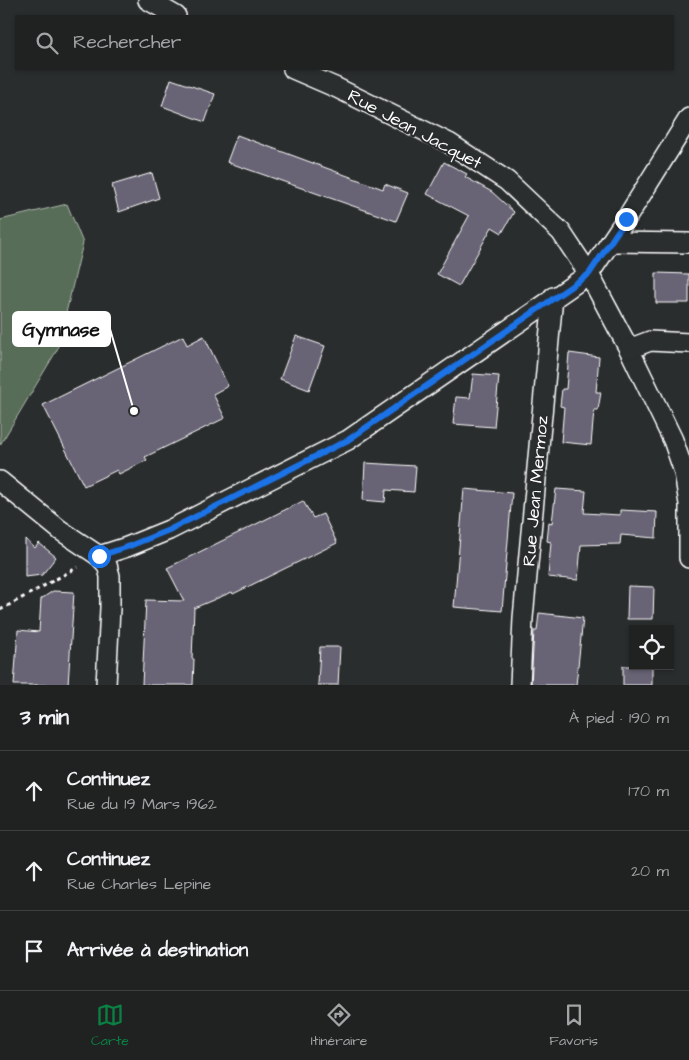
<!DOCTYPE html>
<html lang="fr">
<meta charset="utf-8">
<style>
:root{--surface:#202222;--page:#2d2f2f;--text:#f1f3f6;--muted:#a2a4a5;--line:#3d3f40;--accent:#0b8043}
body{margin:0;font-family:"Architects Daughter",sans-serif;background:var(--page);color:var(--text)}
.controls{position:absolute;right:15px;bottom:15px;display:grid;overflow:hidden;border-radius:0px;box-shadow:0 1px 4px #0004}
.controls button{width:45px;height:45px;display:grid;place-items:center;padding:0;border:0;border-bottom:1px solid var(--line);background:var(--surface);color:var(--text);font:25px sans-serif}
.stop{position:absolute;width:15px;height:15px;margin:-11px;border:4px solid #1a73e8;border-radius:50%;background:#fff}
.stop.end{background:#1a73e8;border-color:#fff;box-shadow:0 1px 5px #0008}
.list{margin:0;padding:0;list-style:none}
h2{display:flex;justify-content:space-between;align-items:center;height:65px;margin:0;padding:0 20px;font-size:21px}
h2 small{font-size:16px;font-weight:400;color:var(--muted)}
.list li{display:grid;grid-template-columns:32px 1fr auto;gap:15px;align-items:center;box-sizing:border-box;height:80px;padding:0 20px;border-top:1px solid var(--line)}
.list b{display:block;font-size:19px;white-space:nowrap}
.list p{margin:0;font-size:16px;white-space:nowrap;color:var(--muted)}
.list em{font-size:16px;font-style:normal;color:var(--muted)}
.icon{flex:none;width:28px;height:28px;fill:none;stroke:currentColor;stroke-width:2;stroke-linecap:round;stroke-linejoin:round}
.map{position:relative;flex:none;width:689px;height:685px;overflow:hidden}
.search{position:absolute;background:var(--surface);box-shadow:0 1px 4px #0004;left:15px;right:15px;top:15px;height:55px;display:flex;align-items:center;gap:12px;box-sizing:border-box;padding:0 18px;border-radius:0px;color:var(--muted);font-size:19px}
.sheet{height:305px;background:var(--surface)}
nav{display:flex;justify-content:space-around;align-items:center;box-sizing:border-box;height:70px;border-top:1px solid var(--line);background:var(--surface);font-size:14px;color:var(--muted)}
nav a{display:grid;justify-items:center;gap:2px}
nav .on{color:var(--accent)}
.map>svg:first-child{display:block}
.green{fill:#596d59;stroke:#acb6ac}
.building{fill:#686375;stroke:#fff}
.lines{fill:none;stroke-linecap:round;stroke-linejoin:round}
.street-casing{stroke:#fff;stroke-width:22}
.path{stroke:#fff;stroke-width:3;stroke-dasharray:4 4;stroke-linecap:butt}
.street{stroke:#2a2d2e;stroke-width:19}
.route{stroke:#1a73e8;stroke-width:6}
.labels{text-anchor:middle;stroke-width:4.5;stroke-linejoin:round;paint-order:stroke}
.street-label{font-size:18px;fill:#fff;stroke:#2a2d2e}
.leader{fill:none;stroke:#fff;stroke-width:2}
.callout-dot{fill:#fff;stroke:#2a2d2e;stroke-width:2}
.callout{fill:#fff;stroke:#fff;stroke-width:2}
.callout-label{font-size:19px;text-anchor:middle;font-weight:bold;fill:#111}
</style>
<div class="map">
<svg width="689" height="685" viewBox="0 0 689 685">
<rect width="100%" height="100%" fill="#2a2d2e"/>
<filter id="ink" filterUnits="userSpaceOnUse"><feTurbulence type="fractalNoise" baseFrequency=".02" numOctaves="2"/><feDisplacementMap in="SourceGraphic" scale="10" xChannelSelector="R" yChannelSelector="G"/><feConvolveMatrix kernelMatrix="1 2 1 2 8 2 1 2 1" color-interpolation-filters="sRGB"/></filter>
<g filter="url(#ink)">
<path class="green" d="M 67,204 L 83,243 L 57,350 L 0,445 L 0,220 Z"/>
<g class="building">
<path d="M 171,79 L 215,94 L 205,122 L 162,106 Z"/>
<path d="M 237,135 L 383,189 L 385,184 L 408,193 L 396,221 L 227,162 Z"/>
<path d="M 444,162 L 467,174 L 465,177 L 492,192 L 514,212 L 502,233 L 492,227 L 459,286 L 437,274 L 469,216 L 427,194 Z"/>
<path d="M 152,173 L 159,198 L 119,212 L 112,185 Z"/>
<path d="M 656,273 L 689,274 L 689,303 L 656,303 Z"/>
<path d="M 183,336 L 187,345 L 204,336 L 228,386 L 213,394 L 225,418 L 145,457 L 147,460 L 119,474 L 117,470 L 84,486 L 43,405 Z"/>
<path d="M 296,336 L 325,346 L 309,390 L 280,379 Z"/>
<path d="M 569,353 L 599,357 L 596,392 L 601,392 L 598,410 L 594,410 L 591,445 L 561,442 L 564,407 L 560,406 L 562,389 L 566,389 Z"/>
<path d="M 473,374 L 499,376 L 494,427 L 453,424 L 456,397 L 470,398 Z"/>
<path d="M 365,463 L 416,466 L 414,492 L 386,490 L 385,502 L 363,500 Z"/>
<path d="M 464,489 L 512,493 L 502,611 L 454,607 Z"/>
<path d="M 556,489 L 586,491 L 584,513 L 620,515 L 620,510 L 657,512 L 656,538 L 621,535 L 620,544 L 581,545 L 578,580 L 548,577 L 551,542 L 547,541 L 548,532 L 549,522 L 552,523 Z"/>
<path d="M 303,501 L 313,518 L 323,514 L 337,543 L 233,594 L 232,592 L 194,608 L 192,659 L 194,659 L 193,685 L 142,685 L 146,600 L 184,601 L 167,568 Z"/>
<path d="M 25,539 L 35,548 L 39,543 L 56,557 L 42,575 L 25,577 Z"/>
<path d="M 628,586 L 654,587 L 653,619 L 627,619 Z"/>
<path d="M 53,591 L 74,592 L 68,685 L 14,685 L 18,630 L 39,632 L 41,599 Z"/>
<path d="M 539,613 L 583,618 L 576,685 L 531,685 L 534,631 L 537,631 Z"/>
<path d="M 320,647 L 340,647 L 338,685 L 318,685 Z"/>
<rect x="623" y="666" width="29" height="19"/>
</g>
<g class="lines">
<defs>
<g id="street">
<path d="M 148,0 L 176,16"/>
<path d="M 293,69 L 337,88 L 449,143 L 507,181 L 561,232 L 589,274 L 629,349 L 673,440 L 684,472 L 689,504 L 689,558"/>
<path d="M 611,242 L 689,243"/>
<path d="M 629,349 L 650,341 L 689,343"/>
<path d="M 0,481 L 60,530 L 99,556 L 107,565 L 110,576 L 110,608 L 106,685"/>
<path d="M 99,556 L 127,547 L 169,530 L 348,440 L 589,274 L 626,219 L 689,118"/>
<path d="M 520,685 L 523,618 L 553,297"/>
</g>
</defs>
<use href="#street" class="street-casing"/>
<path class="path" d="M 0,610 L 78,567"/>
<use href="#street" class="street"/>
</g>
</g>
<g class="lines" filter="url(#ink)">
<path class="route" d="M 99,556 L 127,547 L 169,530 L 348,440 L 589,274 L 626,219"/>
</g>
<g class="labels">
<g class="street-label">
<text transform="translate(415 129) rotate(28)" y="6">Rue Jean Jacquet</text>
<text transform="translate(535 491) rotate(-85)" y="6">Rue Jean Mermoz</text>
</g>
</g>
<path class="leader" d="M134 411L110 329"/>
<circle class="callout-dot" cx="134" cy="411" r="5"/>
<rect class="callout" x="13" y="312" width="97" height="34" rx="5"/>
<g class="callout-label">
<text x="61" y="336">Gymnase</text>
</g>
</svg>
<div class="controls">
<button><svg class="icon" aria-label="locate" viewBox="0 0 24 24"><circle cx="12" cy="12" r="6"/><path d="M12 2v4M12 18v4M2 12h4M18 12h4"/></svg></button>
</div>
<div class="stop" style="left:99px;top:556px"></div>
<div class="stop end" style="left:626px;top:219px"></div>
<div class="search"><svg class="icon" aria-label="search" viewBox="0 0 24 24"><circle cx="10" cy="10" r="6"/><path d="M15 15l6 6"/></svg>Rechercher</div>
</div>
<section class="sheet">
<h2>3 min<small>À pied · 190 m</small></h2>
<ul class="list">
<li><svg class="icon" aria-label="ahead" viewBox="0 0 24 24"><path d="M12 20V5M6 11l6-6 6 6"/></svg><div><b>Continuez</b><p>Rue du 19 Mars 1962</p></div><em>170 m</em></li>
<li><svg class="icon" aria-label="ahead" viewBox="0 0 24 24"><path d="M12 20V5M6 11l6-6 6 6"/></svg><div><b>Continuez</b><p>Rue Charles Lepine</p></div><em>20 m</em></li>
<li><svg class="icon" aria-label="arrive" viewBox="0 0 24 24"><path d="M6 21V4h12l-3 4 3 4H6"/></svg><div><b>Arrivée à destination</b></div></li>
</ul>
</section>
<nav>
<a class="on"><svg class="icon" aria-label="map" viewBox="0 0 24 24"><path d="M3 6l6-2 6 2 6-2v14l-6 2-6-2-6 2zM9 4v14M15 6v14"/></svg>Carte</a>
<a><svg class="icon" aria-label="directions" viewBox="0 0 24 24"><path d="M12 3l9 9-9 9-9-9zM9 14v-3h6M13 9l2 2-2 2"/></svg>Itinéraire</a>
<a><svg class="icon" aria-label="saved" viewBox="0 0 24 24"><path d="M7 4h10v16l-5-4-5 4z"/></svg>Favoris</a>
</nav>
